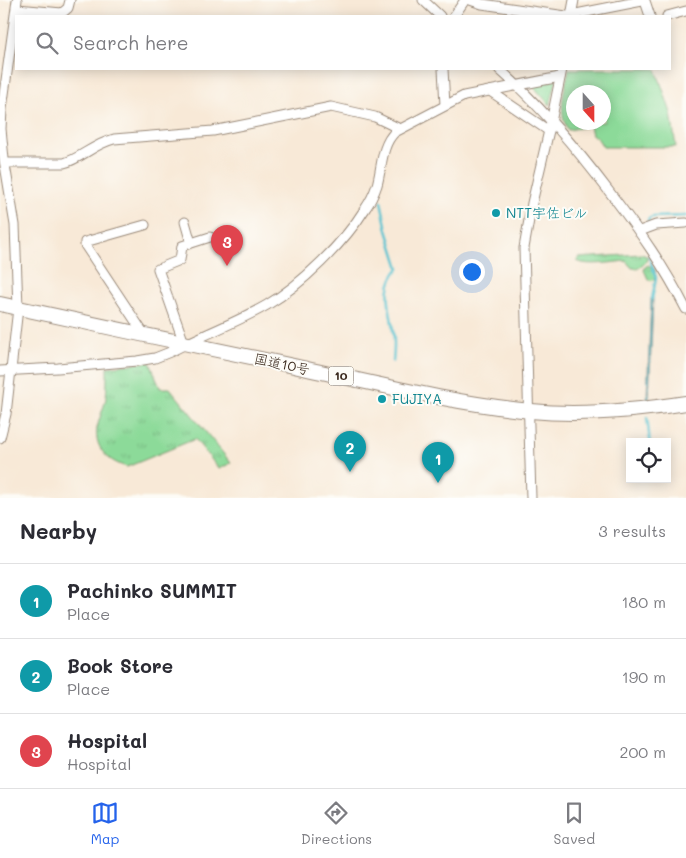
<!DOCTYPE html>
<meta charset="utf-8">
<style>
:root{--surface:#fff;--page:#f7f7f7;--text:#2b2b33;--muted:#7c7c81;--line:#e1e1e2;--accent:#2563eb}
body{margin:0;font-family:Mali,"Klee One",sans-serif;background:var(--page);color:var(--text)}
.controls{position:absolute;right:15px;bottom:15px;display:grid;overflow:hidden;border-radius:0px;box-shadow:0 2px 12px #0003}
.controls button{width:45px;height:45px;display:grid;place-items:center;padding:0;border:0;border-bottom:1px solid var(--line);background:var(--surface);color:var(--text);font:25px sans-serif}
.compass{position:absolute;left:566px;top:85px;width:45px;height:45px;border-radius:50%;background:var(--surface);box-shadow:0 2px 12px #0003;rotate:159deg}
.you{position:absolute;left:471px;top:271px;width:18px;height:18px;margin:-12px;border:4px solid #fff;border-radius:50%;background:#1a73e8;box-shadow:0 0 0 8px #1a73e833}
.badge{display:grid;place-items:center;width:32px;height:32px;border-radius:50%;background:var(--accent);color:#fff;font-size:16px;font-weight:700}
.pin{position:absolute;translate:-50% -41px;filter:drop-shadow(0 1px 2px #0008)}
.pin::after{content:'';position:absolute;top:26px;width:18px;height:15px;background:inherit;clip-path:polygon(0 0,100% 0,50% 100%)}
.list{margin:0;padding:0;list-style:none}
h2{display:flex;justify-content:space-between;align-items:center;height:65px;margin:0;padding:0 20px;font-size:21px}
h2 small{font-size:16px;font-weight:400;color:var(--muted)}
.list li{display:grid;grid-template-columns:32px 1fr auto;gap:15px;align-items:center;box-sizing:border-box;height:75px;padding:0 20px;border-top:1px solid var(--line)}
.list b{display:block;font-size:19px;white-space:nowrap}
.list p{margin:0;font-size:16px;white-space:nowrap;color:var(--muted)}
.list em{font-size:16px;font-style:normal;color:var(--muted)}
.icon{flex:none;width:28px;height:28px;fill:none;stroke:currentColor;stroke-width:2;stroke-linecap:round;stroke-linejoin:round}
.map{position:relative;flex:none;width:686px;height:498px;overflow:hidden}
.search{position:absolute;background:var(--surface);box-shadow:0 2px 12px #0003;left:15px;right:15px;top:15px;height:55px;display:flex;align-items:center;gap:12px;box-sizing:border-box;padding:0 18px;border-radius:0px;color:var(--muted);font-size:19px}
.sheet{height:290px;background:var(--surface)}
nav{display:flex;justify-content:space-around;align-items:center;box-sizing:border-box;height:70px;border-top:1px solid var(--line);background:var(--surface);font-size:14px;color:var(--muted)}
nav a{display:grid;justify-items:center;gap:2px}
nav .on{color:var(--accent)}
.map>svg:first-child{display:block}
.grass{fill:url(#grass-tufts);stroke:#64825c}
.pitch{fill:#8cda99;stroke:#64825c;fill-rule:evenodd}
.water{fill:url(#water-ripples);stroke:#4a7778}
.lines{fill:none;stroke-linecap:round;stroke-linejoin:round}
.stream{stroke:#58c4d2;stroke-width:2.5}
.minor-casing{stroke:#9a8a7a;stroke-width:11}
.highway-casing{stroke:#9a8a7a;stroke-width:16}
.minor{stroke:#fff;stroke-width:9}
.highway{stroke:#fff;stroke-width:14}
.culture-dot{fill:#0f9aa8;stroke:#fdfcf7;stroke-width:2}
.labels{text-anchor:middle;stroke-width:4;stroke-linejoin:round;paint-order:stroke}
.shield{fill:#fdfcf7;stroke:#75695f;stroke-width:1}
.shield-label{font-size:12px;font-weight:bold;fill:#3b2a1e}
.culture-label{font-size:14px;fill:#0d838f;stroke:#fdfcf7;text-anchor:start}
.street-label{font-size:14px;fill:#3b2a1e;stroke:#fdfcf7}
</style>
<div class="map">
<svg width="686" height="498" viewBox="0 0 686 498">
<defs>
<pattern id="grass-tufts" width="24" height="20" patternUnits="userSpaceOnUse" patternTransform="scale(1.25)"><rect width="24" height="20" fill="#8cda99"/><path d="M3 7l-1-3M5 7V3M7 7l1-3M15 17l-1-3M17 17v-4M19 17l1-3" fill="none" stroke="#7abb83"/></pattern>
<pattern id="water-ripples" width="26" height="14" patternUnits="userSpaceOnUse" patternTransform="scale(1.25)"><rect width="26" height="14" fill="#58c4d2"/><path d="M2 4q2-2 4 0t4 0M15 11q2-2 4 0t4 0" fill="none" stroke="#4a9faa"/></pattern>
</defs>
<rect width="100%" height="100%" fill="#fdfcf7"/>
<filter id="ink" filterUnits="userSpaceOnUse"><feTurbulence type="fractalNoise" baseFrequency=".02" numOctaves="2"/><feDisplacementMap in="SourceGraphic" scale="10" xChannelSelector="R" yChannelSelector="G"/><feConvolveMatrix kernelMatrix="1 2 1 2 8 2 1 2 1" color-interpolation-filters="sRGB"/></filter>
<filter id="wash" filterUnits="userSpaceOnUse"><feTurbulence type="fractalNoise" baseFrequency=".0096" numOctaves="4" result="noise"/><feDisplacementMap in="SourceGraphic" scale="20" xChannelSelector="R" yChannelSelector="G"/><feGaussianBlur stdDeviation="1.12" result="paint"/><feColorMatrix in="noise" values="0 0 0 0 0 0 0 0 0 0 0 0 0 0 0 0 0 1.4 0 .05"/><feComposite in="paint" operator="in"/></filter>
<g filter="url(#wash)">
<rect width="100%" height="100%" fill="#f8e9d7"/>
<g class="grass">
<path d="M 557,79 L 550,105 L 531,84 Z"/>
<path d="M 641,254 L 647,256 C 648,262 643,265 639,268 L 632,268 L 626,261 C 614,262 587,267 577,261 L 578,258 Z"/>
<path d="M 648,265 L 655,269 L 656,277 L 652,281 L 648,279 L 644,270 L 645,267 Z"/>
<path d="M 150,362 L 160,388 L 170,388 L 231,463 L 219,469 L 195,439 L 127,467 C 109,462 94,449 97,428 C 99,418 104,408 106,398 C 107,388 107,377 107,367 Z"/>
</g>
<path class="pitch" d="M 569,69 L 656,69 L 671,113 L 676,147 L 603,147 L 598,139 L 592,135 L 590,126 L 568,130 C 557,111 565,89 569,69 ZM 574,92 L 604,92 L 604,122 L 574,122 Z"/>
<path class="water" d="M 651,298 L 653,298 L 649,399 L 647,399 Z"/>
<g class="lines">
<g class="stream">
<path d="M 381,201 L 387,230 L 399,268 C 381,288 391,308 393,331 C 395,341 394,352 393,362"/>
<path d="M 649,224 L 648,219 L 652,217 L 686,216"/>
<path d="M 649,256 L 656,278 L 652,299"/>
<path d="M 647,418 L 650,442"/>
</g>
</g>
</g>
<g filter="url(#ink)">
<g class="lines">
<defs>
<g id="minor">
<path d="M 423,0 L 440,16"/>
<path d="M 470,0 L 482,4 L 566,16"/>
<path d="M 17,9 L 62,13 L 68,8 L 70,0"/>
<path d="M 571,15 L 642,1 L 645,1 L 650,16"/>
<path d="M 454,16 L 465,0"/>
<path d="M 571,16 L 574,0"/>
<path d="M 667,16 L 686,11"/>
<path d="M 443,69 L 445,105"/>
<path d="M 499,69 C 541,106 577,149 611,194 C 640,232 664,266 686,309"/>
<path d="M 490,91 L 549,131"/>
<path d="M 5,163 L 64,163 C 80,159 94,144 114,139 L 213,131 L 331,107 L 375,117 L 400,129"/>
<path d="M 185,222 L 191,243"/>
<path d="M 640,231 L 656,225 L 686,223"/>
<path d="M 144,334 L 85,245 L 85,242 L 145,225"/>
<path d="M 184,343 L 158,269 L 180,260 L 182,246 L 210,237"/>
<path d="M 0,371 L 58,368 L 137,361 L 155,358 L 170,352 C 202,335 236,323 267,305 C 301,285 344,243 365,209 C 370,202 374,194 377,185 C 382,168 381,145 395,132 L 464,96 L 560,77"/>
<path d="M 0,438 L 6,414 L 18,308 L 15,225 L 4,159 L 1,129 L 2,109 L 17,0"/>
<path d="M 531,498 L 524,248 L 532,203 L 551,122 L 562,69"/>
</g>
<path id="highway" d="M 0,304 C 96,325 193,345 289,365 C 369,382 450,403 531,411 C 583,416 635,411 686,403"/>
</defs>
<use href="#minor" class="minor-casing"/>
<use href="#highway" class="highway-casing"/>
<use href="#minor" class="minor"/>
<use href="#highway" class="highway"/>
</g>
</g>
<g class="culture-dot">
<circle cx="496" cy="213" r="5"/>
<circle cx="382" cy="399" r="5"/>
</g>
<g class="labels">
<rect class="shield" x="328.5" y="366.5" width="25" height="19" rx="4"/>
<g class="shield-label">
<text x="341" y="380">10</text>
</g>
<g class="culture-label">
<text x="506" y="218">NTT宇佐ビル</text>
<text x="392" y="404">FUJIYA</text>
</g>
<g class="street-label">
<text transform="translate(282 364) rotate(12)" y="5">国道10号</text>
</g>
</g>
</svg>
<div class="controls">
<button><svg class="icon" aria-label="locate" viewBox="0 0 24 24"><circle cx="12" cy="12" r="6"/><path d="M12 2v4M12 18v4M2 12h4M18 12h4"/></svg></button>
</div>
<svg class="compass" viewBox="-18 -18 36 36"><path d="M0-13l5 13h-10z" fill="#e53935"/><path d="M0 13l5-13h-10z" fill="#7c7c81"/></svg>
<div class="you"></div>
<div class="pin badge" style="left:438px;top:483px;background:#0f9aa8">1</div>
<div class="pin badge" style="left:350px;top:472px;background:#0f9aa8">2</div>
<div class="pin badge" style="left:227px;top:266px;background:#e0444e">3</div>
<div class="search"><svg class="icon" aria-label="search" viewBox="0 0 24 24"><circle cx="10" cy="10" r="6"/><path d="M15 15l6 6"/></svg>Search here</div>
</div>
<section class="sheet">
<h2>Nearby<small>3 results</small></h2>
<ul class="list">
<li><span class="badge" style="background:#0f9aa8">1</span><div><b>Pachinko SUMMIT</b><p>Place</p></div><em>180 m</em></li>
<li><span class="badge" style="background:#0f9aa8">2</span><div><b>Book Store</b><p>Place</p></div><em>190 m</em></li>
<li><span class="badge" style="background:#e0444e">3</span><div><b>Hospital</b><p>Hospital</p></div><em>200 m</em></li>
</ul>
</section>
<nav>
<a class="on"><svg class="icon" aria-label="map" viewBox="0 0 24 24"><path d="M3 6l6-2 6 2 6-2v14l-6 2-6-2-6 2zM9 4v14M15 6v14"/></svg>Map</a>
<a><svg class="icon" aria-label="directions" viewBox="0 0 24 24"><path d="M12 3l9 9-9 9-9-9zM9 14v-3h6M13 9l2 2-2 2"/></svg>Directions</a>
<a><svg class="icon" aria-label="saved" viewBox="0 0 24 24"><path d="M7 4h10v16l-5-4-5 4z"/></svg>Saved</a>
</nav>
